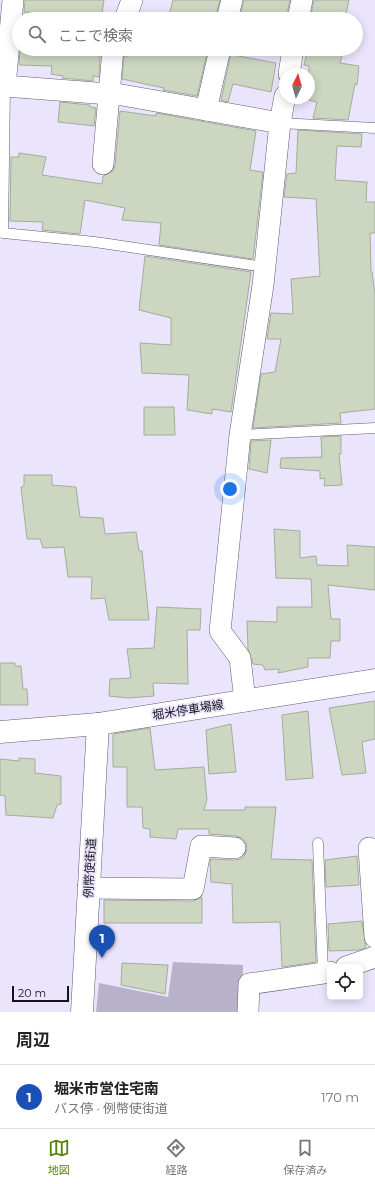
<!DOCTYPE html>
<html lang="ja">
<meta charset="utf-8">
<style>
:root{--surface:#fff;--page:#f6f6f6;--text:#222;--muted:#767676;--line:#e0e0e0;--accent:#588104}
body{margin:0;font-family:Montserrat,"Noto Sans JP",sans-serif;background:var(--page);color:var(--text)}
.controls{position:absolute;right:12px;bottom:12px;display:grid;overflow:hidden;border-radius:6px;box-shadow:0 2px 10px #0003}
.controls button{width:36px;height:36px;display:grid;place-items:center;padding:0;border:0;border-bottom:1px solid var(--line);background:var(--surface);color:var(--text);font:20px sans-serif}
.compass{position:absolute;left:279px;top:68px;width:36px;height:36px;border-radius:50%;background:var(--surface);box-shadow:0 2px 10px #0003;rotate:5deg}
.scale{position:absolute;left:12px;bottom:10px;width:57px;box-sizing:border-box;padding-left:4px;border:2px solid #15131b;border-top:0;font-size:11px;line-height:14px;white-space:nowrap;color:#15131b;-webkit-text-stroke:3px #eae5fc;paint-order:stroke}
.you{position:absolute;left:230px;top:489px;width:14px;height:14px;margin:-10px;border:3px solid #fff;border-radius:50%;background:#1a73e8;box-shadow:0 0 0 6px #1a73e833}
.badge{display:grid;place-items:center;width:26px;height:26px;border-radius:50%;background:var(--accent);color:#fff;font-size:13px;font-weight:700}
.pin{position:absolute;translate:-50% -33px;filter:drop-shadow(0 1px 2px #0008)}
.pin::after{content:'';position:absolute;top:21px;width:14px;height:12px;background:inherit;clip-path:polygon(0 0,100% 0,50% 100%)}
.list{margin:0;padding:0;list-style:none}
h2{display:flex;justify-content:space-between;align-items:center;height:52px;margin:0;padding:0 16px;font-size:17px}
h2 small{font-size:13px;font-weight:400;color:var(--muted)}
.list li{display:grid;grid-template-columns:26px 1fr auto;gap:12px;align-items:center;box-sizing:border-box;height:64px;padding:0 16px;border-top:1px solid var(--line)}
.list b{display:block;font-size:15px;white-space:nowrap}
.list p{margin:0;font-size:13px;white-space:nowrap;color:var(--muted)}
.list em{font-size:13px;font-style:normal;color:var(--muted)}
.icon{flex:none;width:22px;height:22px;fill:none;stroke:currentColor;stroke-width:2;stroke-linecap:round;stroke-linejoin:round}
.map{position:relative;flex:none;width:375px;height:1012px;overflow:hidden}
.search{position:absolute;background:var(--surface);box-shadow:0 2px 10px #0003;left:12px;right:12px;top:12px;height:44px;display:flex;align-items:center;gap:10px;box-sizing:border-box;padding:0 14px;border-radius:22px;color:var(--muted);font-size:15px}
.sheet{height:116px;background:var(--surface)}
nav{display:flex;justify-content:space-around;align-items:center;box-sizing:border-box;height:56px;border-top:1px solid var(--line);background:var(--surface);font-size:11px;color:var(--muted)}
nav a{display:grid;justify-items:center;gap:2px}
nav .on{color:var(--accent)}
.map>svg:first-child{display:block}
.green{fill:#b7b1ca}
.building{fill:#ccd6c1;stroke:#a3ad99}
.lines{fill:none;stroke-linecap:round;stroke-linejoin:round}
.service-casing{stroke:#615d70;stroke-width:11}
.minor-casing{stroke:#615d70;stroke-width:22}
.tertiary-casing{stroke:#615d70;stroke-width:23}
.secondary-casing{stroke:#615d70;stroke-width:23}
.service{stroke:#fff;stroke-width:10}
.minor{stroke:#fff;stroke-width:21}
.tertiary{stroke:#fff;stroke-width:22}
.secondary{stroke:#fff;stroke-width:22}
.labels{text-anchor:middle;stroke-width:3.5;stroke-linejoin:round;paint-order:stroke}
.street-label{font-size:12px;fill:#15131b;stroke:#eae5fc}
</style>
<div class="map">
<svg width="375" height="1012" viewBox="0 0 375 1012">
<rect width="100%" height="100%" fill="#eae5fc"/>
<path class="green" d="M 173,962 L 243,965 L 242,1012 L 96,1012 L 99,983 L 168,997 Z"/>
<g class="building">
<path d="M 25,0 L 104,0 L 101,19 L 67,19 L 67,17 L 24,12 Z"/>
<path d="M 173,0 L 220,0 L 215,19 L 168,19 Z"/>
<path d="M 244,0 L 290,0 L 286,19 L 239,19 Z"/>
<path d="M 314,0 L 349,0 L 345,19 L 310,19 Z"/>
<path d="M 20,49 L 49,49 L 100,56 L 99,77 L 93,76 L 93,81 L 62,78 L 63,76 L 51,74 L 52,66 L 19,65 Z"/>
<path d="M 129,49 L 208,49 L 197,96 L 163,90 L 164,88 L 122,79 L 124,56 L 128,56 Z"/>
<path d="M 232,49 L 234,49 L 233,55 L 276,63 L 271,92 L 233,84 L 228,102 L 221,100 Z"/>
<path d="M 308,49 L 344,49 L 340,63 L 359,66 L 357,85 L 355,84 L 348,120 L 313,118 L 317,102 L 309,100 L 309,66 L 304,65 Z"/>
<path d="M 60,102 L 90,105 L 90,107 L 96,108 L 94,126 L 58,122 Z"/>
<path d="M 120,111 L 156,116 L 156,113 L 256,131 L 250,170 L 263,172 L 253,259 L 159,245 L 161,223 L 122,220 L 125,208 L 85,200 L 80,234 L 42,230 L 43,222 L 10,221 L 11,157 L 19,157 L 19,153 L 46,157 L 42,175 L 102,184 L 103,176 L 113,171 L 115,165 Z"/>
<path d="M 298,130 L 362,134 L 361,147 L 337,146 L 335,180 L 367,182 L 366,202 L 375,202 L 375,233 L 370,233 L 371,272 L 372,272 L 375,294 L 375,409 L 340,413 L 341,423 L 253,428 L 261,374 L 275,372 L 281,339 L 267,339 L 271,313 L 293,314 L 291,279 L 320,276 L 316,199 L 284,197 L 287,174 L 296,173 Z"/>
<path d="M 145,256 L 251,272 L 231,412 L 212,409 L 212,414 L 187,410 L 189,375 L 142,373 L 140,343 L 171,345 L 171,318 L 139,310 Z"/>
<path d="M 144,407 L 174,407 L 175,435 L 144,435 Z"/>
<path d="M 341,436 L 341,454 L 339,454 L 342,485 L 324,486 L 325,478 L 320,479 L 320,471 L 280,468 L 281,458 L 322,457 L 321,437 Z"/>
<path d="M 271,440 L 267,473 L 249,469 L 251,441 Z"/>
<path d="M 24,475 L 52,475 L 52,485 L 76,487 L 80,517 L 103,518 L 105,534 L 136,532 L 139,551 L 142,551 L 149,620 L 109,620 L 105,598 L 91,599 L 92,577 L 68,577 L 64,547 L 43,548 L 40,539 L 27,539 L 21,487 L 24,486 Z"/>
<path d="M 274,529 L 300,531 L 300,558 L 316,556 L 317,565 L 348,566 L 347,545 L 375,547 L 375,590 L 328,585 L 331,619 L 340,619 L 340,641 L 331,641 L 330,658 L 308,658 L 308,667 L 278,673 L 279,669 L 265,670 L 263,665 L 253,664 L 248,649 L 247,621 L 277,622 L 277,607 L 312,607 L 311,579 L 276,578 Z"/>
<path d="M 157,607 L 201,609 L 200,630 L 187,630 L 188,684 L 153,683 L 154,696 L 128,698 L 109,696 L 110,679 L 131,678 L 127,649 L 154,648 Z"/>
<path d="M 0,663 L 15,663 L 15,666 L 21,666 L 23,689 L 27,689 L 28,705 L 0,705 Z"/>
<path d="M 375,701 L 375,739 L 362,742 L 366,773 L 342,775 L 329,708 Z"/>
<path d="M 308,711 L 313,778 L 286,780 L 282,715 Z"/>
<path d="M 231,724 L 236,772 L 209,774 L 206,730 Z"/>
<path d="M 150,728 L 155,770 L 204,767 L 207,800 L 204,810 L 245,810 L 245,807 L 276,807 L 271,859 L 312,860 L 316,962 L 282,967 L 280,922 L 233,923 L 232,884 L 211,882 L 210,863 L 211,859 L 234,860 L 241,859 L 245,855 L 247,849 L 246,843 L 242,838 L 236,836 L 209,834 L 209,829 L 178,829 L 176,839 L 150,837 L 150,829 L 143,828 L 142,807 L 127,807 L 127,767 L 113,767 L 113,734 Z"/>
<path d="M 19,758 L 35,759 L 35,773 L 61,776 L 61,804 L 57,805 L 53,818 L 6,815 L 5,796 L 0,795 L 0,759 L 19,761 Z"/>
<path d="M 357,856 L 359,885 L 326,887 L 325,860 Z"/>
<path d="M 202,897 L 202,923 L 104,923 L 104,900 L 193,901 Z"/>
<path d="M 362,921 L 366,948 L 359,950 L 329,951 L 328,924 Z"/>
<path d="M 122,963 L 168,965 L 165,994 L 121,985 Z"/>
</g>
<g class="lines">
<defs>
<g id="service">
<path d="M 5,86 L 3,233 L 95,242 L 264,267"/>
<path d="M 280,123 L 375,128"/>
<path d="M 240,435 L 375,428"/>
<path d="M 318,843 L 323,973"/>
</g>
<g id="minor">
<path d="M 13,0 L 5,86 L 122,95 L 280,123"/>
<path d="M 125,19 L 132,0"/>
<path d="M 227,19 L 232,0"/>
<path d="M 298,19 L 302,0"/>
<path d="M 289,74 L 293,49"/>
<path d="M 206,110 L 220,49"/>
<path d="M 103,164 L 113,49"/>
<path d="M 245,701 L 240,658 L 220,631 L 240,435 L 263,285 L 280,123 L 285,96"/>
<path d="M 369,848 L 375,937"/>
<path d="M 88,888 L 193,889 L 201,846 L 235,848"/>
<path d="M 346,967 L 375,957"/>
<path d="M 248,1012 L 249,984 L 330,972"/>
</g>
<path id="tertiary" d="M 82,1012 L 98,724"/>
<path id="secondary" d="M 0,732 L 98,724 L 375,680"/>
</defs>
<use href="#service" class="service-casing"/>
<use href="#minor" class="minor-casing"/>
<use href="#tertiary" class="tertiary-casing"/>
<use href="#secondary" class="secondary-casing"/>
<use href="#service" class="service"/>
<use href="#minor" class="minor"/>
<use href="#tertiary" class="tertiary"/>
<use href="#secondary" class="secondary"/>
</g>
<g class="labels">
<g class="street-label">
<text transform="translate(188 710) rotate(-9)" y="4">堀米停車場線</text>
<text transform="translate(90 868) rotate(-87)" y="4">例幣使街道</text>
</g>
</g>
</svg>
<div class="controls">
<button><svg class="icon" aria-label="locate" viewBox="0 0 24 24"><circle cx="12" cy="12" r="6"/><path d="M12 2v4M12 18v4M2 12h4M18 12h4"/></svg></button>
</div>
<svg class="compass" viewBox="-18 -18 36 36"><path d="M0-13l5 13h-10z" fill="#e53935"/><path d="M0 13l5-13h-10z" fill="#767676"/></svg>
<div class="scale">20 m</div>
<div class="you"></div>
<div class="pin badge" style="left:102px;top:958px;background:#1a4fb4">1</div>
<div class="search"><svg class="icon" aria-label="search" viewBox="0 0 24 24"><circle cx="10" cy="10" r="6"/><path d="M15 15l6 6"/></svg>ここで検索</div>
</div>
<section class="sheet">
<h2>周辺<small></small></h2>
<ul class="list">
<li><span class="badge" style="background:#1a4fb4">1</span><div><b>堀米市営住宅南</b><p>バス停 · 例幣使街道</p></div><em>170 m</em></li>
</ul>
</section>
<nav>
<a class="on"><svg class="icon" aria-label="map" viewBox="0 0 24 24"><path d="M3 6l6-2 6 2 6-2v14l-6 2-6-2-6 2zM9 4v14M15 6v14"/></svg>地図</a>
<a><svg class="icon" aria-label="directions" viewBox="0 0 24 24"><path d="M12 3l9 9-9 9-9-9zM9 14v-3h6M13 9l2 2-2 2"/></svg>経路</a>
<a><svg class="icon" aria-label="saved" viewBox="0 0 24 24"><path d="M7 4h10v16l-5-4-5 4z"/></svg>保存済み</a>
</nav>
